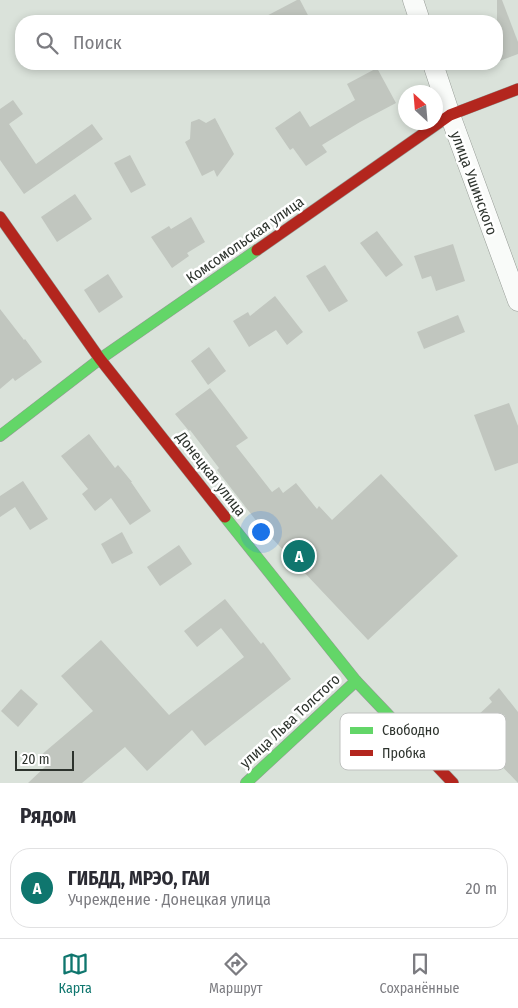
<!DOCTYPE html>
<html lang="ru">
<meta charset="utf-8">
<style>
:root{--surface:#fff;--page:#f7f7f7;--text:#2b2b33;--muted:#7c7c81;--line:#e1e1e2;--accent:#0f766e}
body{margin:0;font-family:"Fira Sans Condensed",sans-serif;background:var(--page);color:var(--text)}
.compass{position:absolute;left:398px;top:85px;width:45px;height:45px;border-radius:50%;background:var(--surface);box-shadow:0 2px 8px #0003;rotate:334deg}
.scale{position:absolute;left:15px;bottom:12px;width:59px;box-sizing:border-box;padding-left:5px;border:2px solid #2d332d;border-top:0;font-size:14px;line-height:18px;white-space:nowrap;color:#2d332d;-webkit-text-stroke:4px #fff;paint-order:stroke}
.you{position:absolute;left:260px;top:531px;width:18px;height:18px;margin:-12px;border:4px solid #fff;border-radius:50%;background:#1a73e8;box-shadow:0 0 0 8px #1a73e833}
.badge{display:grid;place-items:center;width:32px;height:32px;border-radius:50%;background:var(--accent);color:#fff;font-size:16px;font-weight:700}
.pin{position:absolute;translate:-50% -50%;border:2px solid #fff;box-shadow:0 1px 5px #0006}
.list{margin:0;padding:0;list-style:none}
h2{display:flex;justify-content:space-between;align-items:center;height:65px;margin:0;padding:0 20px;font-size:21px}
h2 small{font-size:16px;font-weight:400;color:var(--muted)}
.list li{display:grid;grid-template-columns:32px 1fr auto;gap:15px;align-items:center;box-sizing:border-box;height:80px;margin:0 10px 10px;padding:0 10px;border:1px solid var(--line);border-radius:20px}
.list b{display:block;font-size:19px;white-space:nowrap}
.list p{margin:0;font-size:16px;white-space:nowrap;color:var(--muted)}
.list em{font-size:16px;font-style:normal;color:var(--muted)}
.icon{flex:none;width:28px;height:28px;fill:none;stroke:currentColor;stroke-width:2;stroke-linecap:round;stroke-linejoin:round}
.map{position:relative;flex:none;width:518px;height:783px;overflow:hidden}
.search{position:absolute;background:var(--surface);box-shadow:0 2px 8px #0003;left:15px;right:15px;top:15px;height:55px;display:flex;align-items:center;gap:12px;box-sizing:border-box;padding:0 18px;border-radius:20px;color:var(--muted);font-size:19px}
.sheet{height:155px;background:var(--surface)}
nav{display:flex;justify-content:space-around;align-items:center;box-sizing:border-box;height:70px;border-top:1px solid var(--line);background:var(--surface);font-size:14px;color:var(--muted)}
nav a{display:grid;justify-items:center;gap:2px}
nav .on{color:var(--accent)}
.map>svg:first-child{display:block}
.building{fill:#c1c6bf}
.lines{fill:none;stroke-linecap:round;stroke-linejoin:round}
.street-casing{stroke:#949994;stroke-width:21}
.fast-casing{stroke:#949994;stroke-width:12}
.jam-casing{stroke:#949994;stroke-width:12}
.street{stroke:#f9fbf9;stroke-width:20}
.fast{stroke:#63d668;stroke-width:11}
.jam{stroke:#b3261e;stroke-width:11}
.labels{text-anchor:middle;stroke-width:5;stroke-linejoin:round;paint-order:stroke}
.street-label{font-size:15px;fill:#2d332d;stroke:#fff}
.key{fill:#fff;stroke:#c0c2c0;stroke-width:1}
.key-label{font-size:14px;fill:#2d332d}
</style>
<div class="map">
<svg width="518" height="783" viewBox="0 0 518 783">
<rect width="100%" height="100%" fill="#dae2da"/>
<g class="building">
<path d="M 297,0 L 300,0 L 311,21 L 257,21 Z"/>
<path d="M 497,0 L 502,0 L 518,42 L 518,54 L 497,62 Z"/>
<path d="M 377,68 L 396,103 L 360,122 L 322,145 L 327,152 L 306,166 L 293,148 L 290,150 L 275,128 L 300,111 L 310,127 L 355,100 L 347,84 Z"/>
<path d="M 13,100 L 23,114 L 9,124 L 36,164 L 92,124 L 103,139 L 24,194 L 0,160 L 0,109 Z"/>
<path d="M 215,118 L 234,154 L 217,177 L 214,170 L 202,176 L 185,142 L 190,139 L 191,122 L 199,119 L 206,123 Z"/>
<path d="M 130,155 L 146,185 L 131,193 L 114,163 Z"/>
<path d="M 75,194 L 92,219 L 57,242 L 41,217 Z"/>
<path d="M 191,217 L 205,242 L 187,253 L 189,256 L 172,268 L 151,237 L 169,226 L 171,229 Z"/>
<path d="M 377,231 L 403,265 L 386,277 L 360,243 Z"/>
<path d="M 453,244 L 465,281 L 436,291 L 431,276 L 422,279 L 414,256 Z"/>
<path d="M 325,265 L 348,301 L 329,312 L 306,276 Z"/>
<path d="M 108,274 L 123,297 L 99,313 L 84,290 Z"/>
<path d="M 275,296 L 303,332 L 287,345 L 276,330 L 249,347 L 233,321 L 248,312 L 250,316 Z"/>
<path d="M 0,309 L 24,340 L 25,339 L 42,362 L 15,381 L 13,378 L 0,389 Z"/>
<path d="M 458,315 L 465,332 L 424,349 L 417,332 Z"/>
<path d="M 209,347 L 226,371 L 208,385 L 191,361 Z"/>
<path d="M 210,388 L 248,438 L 236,446 L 272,492 L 279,487 L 283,493 L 296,483 L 317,509 L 319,506 L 332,520 L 381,474 L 458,556 L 368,640 L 269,535 L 268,536 L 217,470 L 219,468 L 190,430 L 189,431 L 175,414 Z"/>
<path d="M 509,403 L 518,426 L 518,463 L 495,471 L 474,415 Z"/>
<path d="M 89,434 L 115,468 L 118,465 L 132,482 L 131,482 L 151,511 L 130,525 L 111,498 L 95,511 L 82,494 L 88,489 L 61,456 Z"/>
<path d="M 23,481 L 48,519 L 30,530 L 15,507 L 0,517 L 0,496 Z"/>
<path d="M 122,532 L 133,553 L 112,564 L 101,544 Z"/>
<path d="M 179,545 L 192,564 L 160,586 L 147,567 Z"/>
<path d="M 225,599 L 261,644 L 263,642 L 291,679 L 205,746 L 192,730 L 147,771 L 125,747 L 82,783 L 28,783 L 47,765 L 40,756 L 93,711 L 61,676 L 101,640 L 169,715 L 244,657 L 221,628 L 197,647 L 184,631 Z"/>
<path d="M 499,688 L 518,712 L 518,783 L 493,757 L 487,763 L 458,734 L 492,702 L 489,698 Z"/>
<path d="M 21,689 L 38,704 L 18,727 L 1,711 Z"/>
</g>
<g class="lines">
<defs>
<g id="street">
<path d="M 413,0 L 420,21"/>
<path d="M 433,64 L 450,115 L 518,301"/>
</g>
<g id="fast">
<path d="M 0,436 L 100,359 L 257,250"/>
<path d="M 225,517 L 356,681 L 395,722"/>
<path d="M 246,783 L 356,681"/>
</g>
<g id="jam">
<path d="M 0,217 L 100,359 L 225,517"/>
<path d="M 257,250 L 450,115 L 518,89"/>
<path d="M 395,722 L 453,783"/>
</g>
</defs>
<use href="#street" class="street-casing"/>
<use href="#fast" class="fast-casing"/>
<use href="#jam" class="jam-casing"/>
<use href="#street" class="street"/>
<use href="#fast" class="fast"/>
<use href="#jam" class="jam"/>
</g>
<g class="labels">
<g class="street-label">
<text transform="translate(474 183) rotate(70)" y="5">улица Ушинского</text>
<text transform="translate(245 240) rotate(-35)" y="5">Комсомольская улица</text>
<text transform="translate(211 474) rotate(52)" y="5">Донецкая улица</text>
<text transform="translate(290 721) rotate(-43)" y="5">улица Льва Толстого</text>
</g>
</g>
<rect x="340" y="713" width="166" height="57" rx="8" class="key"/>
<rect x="350" y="727" width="23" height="7" fill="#63d668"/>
<rect x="350" y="750" width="23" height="6" fill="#b3261e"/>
<g class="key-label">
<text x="382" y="735">Свободно</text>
<text x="382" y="758">Пробка</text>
</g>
</svg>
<svg class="compass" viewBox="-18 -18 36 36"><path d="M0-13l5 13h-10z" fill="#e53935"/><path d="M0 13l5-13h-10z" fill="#7c7c81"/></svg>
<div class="scale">20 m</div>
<div class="you"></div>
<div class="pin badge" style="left:299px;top:556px">A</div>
<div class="search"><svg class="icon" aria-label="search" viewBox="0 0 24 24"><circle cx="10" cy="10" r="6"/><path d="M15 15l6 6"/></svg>Поиск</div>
</div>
<section class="sheet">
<h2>Рядом<small></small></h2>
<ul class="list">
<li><span class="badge">A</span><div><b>ГИБДД, МРЭО, ГАИ</b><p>Учреждение · Донецкая улица</p></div><em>20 m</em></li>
</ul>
</section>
<nav>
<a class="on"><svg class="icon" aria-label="map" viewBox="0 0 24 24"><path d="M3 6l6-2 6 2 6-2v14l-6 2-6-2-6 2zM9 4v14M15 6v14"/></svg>Карта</a>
<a><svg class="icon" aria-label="directions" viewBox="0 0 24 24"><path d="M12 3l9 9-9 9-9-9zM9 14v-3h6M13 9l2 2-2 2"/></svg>Маршрут</a>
<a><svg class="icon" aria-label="saved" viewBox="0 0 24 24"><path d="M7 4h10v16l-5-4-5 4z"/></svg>Сохранённые</a>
</nav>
